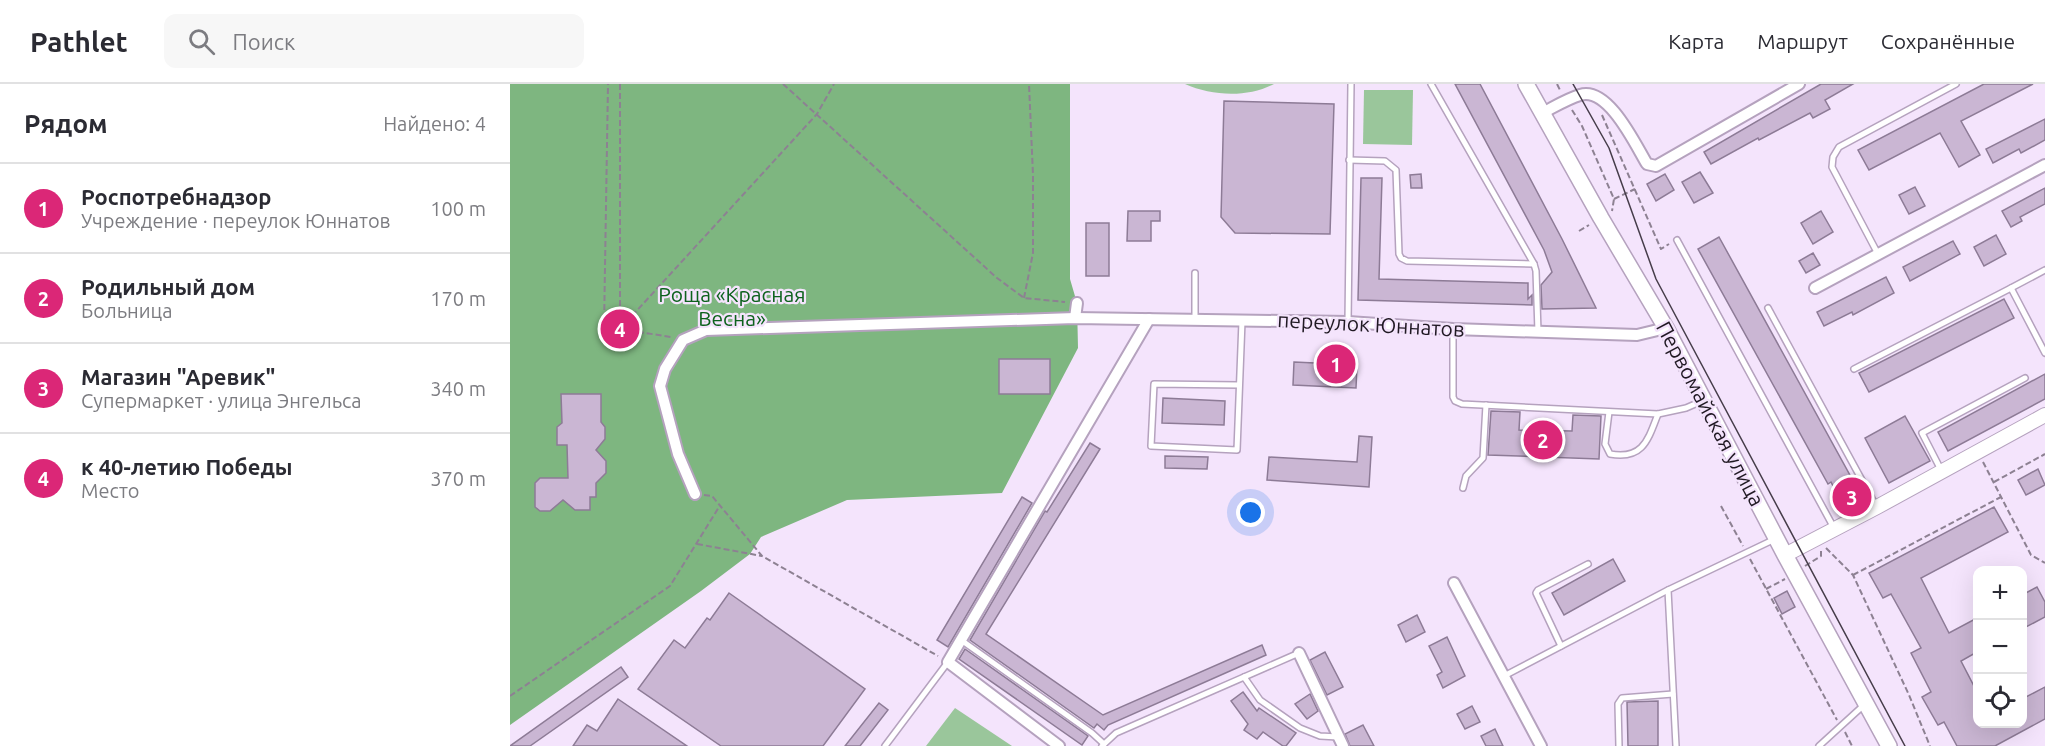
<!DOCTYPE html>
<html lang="ru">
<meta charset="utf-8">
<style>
:root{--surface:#fff;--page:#f7f7f7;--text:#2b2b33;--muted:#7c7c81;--line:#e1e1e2;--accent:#db2777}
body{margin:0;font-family:Ubuntu,sans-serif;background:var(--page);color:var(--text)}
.controls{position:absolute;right:18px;bottom:18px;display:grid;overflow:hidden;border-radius:12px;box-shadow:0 6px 24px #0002}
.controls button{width:54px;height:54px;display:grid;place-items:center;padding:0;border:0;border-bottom:2px solid var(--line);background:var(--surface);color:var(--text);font:30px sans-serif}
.you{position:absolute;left:741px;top:429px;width:21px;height:21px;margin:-15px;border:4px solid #fff;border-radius:50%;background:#1a73e8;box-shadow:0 0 0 9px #1a73e833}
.badge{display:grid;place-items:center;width:39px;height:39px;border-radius:50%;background:var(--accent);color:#fff;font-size:20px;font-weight:700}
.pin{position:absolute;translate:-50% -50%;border:3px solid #fff;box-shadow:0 2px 6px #0006}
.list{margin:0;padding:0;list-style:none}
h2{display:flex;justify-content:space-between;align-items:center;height:78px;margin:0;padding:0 24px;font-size:26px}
h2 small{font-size:20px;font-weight:400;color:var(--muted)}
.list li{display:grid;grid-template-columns:39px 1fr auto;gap:18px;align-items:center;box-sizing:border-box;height:90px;padding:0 24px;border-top:2px solid var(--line)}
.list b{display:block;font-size:22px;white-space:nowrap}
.list p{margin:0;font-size:20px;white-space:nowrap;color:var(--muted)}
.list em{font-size:20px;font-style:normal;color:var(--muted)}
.icon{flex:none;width:33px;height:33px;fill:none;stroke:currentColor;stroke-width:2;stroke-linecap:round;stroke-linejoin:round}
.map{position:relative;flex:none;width:1535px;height:662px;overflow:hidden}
header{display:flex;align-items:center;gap:36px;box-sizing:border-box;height:84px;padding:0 30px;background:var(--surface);border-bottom:2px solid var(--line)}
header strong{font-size:28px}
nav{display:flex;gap:33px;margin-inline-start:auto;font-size:21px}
.search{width:420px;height:54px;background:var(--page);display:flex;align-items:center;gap:15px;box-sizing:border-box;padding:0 21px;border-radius:12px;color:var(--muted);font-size:22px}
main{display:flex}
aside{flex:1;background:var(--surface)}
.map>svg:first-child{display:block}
.green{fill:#9ac69b}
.forest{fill:#7eb680}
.building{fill:#cab6d3;stroke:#8d7b96;stroke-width:1.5}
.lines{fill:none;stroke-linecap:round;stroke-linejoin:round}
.service-casing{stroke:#b5a2be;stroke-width:8}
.minor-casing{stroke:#b5a2be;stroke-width:14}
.tertiary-casing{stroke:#b5a2be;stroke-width:16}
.secondary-casing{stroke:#b5a2be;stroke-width:18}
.path{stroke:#8d8192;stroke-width:2;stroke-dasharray:6 3;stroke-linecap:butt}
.service{stroke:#fff;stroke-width:5}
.minor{stroke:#fff;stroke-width:10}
.tertiary{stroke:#fff;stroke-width:14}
.secondary{stroke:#fff;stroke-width:15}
.tram{stroke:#463d4a;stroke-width:1.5}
.labels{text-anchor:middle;stroke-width:4.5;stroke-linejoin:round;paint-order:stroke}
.park-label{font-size:21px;fill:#0d621d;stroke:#f4e4fc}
.street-label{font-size:21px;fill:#201923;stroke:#f4e4fc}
</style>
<header>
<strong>Pathlet</strong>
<div class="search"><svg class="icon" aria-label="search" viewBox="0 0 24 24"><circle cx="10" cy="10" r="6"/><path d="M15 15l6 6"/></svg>Поиск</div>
<nav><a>Карта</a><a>Маршрут</a><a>Сохранённые</a></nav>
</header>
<main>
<aside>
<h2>Рядом<small>Найдено: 4</small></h2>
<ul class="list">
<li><span class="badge">1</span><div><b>Роспотребнадзор</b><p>Учреждение · переулок Юннатов</p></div><em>100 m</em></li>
<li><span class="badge">2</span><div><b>Родильный дом</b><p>Больница</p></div><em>170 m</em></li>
<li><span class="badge">3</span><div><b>Магазин &quot;Аревик&quot;</b><p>Супермаркет · улица Энгельса</p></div><em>340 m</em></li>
<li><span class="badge">4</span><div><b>к 40-летию Победы</b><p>Место</p></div><em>370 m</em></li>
</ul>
</aside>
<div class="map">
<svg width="1535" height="662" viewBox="0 0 1535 662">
<rect width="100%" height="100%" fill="#f4e4fc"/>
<g class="green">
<path d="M 675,0 L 764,0 C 737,14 702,12 675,0 Z"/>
<path d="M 854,6 L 903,6 L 902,61 L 853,60 Z"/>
<path d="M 445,624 L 502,662 L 416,662 Z"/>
</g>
<path class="forest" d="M 0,0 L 560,0 L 560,195 L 567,219 L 568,264 L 492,409 L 337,416 L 251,453 L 240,470 L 191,507 L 0,641 Z"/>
<g class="building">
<path d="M 945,0 L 970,0 L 1052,155 L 1086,224 L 1032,225 L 1031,201 L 1042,188 L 1034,166 Z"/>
<path d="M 1311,0 L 1343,0 L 1315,16 L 1320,25 L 1303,34 L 1300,29 L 1249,56 L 1248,54 L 1201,80 L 1194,68 Z"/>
<path d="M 1474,0 L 1523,0 L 1451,37 L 1470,71 L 1449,83 L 1430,49 L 1359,86 L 1348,66 Z"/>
<path d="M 714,17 L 824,20 L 820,150 L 725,149 L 711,133 Z"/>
<path d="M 1535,35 L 1535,56 L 1511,69 L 1509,65 L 1483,79 L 1476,65 Z"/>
<path d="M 1190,88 L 1203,109 L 1184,119 L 1172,98 Z"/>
<path d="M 911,90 L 912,104 L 901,104 L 900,91 Z"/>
<path d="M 1155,90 L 1164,106 L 1146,117 L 1137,100 Z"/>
<path d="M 851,94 L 872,94 L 869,195 L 1018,199 L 1018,215 L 1022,211 L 1022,221 L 848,216 Z"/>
<path d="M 1405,103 L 1415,122 L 1399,130 L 1389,111 Z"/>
<path d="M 1535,104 L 1535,120 L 1510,133 L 1512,137 L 1501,143 L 1492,127 Z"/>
<path d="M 618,127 L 650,127 L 650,137 L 641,137 L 641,157 L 617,157 Z"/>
<path d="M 1311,127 L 1323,148 L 1303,160 L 1291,139 Z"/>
<rect x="576" y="139" width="23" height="53"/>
<path d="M 1486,151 L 1496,170 L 1474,182 L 1464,163 Z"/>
<path d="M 1209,153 L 1346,402 L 1349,401 L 1356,414 L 1335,426 L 1321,398 L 1318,400 L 1188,165 Z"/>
<path d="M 1443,157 L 1450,170 L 1400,197 L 1393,183 Z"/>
<path d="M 1303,169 L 1310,181 L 1296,189 L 1289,177 Z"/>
<path d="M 1376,193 L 1384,209 L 1343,231 L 1342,228 L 1314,242 L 1307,228 Z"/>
<path d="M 1494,215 L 1504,234 L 1359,308 L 1349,289 Z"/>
<rect x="489" y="275" width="51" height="35"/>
<path d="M 784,278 L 847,281 L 846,304 L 783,301 Z"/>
<path d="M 1535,290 L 1535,315 L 1438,367 L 1428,348 Z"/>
<path d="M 51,310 L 91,310 L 91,338 L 95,343 L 95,355 L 86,366 L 96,377 L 96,389 L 86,399 L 86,413 L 80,413 L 80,426 L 65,426 L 53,416 L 40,427 L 30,427 L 25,423 L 25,399 L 30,394 L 58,394 L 57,361 L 47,361 L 47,343 L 52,339 Z"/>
<path d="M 653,314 L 715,317 L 714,341 L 652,339 Z"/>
<path d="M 981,327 L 1010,328 L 1009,346 L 1062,347 L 1063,331 L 1091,332 L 1089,375 L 978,371 Z"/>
<path d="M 1395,332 L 1420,377 L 1379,399 L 1355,354 Z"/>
<path d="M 849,352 L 862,353 L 859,403 L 757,396 L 759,373 L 847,378 Z"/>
<path d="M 580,359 L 590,365 L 476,550 L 593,631 L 752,561 L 756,571 L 598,641 L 594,646 L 587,640 L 584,644 L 460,556 L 535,427 L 537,428 Z"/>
<path d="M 655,372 L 698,373 L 697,385 L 655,384 Z"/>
<path d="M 1528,385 L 1535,401 L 1516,411 L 1508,396 Z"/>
<path d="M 512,413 L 522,419 L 438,563 L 427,556 Z"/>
<path d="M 1484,423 L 1498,448 L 1411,494 L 1439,549 L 1467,534 L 1467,568 L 1451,577 L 1467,608 L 1467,639 L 1512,639 L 1512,615 L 1535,603 L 1535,635 L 1485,662 L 1447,662 L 1434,638 L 1428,641 L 1412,613 L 1421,608 L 1401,569 L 1411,564 L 1381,510 L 1373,514 L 1359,489 Z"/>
<path d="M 1103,475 L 1115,497 L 1054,531 L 1042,509 Z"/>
<path d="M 1527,503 L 1535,518 L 1535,533 L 1512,545 L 1512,511 Z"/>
<path d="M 1277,507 L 1285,523 L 1272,530 L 1264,514 Z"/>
<path d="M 219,509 L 355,605 L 313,662 L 211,662 L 128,605 L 164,556 L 175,564 L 197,534 L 200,536 Z"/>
<path d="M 907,531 L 915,548 L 896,558 L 888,541 Z"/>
<path d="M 937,553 L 955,592 L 933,604 L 927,591 L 932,588 L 919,562 Z"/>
<path d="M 455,565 L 578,652 L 572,661 L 449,575 Z"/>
<path d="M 815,568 L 833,603 L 817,611 L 800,576 Z"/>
<path d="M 111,583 L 118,593 L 20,662 L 0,662 Z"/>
<path d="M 733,608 L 747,627 L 749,624 L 786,649 L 776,662 L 773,662 L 753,648 L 747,655 L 734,646 L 738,640 L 721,617 Z"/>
<path d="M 800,610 L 808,627 L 797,635 L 785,620 Z"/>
<path d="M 108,615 L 177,662 L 63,662 L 77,641 L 87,647 Z"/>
<path d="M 1148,617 L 1148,662 L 1118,662 L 1117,618 Z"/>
<path d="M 369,619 L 378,626 L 350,662 L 335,662 Z"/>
<path d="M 962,622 L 970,638 L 955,645 L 947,630 Z"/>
<path d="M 853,641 L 864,662 L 840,662 L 835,650 Z"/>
<path d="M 985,645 L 993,662 L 976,662 L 971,652 Z"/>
</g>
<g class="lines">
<defs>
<g id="service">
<path d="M 921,0 L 1024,180 L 1026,187 L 1028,248"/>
<path d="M 839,76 L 875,77 L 886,86 L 889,170 L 891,174 L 897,177 L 1024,180"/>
<path d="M 1167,156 L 1324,444"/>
<path d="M 1368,170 L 1322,83 L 1323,73 L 1329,63 L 1446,0"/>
<path d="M 1501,204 L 1535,186"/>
<path d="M 1258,224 L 1366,422"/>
<path d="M 685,235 L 685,189"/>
<path d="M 838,238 L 841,0"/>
<path d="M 943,245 L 943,313 L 945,317 L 952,320 L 1148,330 L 1176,324 L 1192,317"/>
<path d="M 1344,285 L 1501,204 L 1535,269"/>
<path d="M 729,301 L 644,300 L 641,362 L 727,366 L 732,237"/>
<path d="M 1099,328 L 1095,360 L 1100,370 C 1133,376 1138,356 1148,330"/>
<path d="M 1431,386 L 1412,349 L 1515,294"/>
<path d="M 953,404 L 956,392 L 973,374 L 976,321"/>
<path d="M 451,556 L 582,649 L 594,660"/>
<path d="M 1051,562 L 1026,509 L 1028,506 L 1078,480"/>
<path d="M 994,592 L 1158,506"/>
<path d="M 734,593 L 750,616 L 790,644 L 810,652 L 828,653"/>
<path d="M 375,662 L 438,578"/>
<path d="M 592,662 L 606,649 L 789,569"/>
<path d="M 1109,662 L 1108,620 L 1112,614 L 1163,610"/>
<path d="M 1166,662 L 1158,506 L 1265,455"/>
<path d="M 1309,662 L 1354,621"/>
</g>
<g id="minor">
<path d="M 1032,29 C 1044,23 1057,15 1070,11 C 1098,2 1125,60 1137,80 L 1146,82 L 1289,0"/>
<path d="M 1305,204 L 1535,81"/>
<path d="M 565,234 L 567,219"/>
<path d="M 185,410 L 168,370 L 150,302 L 155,285 L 173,256 L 196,246 L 565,234 L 838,238 L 943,245 L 1127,251 L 1156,244"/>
<path d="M 944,499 L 1031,662"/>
<path d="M 789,569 L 833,662"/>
<path d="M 549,662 L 438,578 L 639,235"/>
</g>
<path id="tertiary" d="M 1275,471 L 1367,423 L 1535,331"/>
<path id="secondary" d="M 1016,0 L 1091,134 L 1156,244 L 1275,471 L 1379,662"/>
</defs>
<use href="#service" class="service-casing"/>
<use href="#minor" class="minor-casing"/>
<use href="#tertiary" class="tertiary-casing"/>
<use href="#secondary" class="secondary-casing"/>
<g class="path">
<path d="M 110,0 L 110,245"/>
<path d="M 273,0 L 487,194 L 514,214 L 555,218"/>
<path d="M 1047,0 L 1051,8"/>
<path d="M 1062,26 L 1072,42 L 1104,115 L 1102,127"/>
<path d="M 1092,31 L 1151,165 L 1159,160"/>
<path d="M 1104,115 L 1125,105"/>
<path d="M 1069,147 L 1079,141"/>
<path d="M 514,214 L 523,169 L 523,91 L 519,0"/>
<path d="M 94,244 L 98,0"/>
<path d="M 110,245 L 307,30 L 324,0"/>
<path d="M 110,245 L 161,253"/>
<path d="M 1473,378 L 1521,471 L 1535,479"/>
<path d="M 1484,398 L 1535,370"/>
<path d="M 194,411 L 202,412 L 252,472 L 428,572"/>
<path d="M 1211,422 L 1233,462"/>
<path d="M 187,460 L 252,472"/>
<path d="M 1316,464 L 1343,491 L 1399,611 L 1420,662"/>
<path d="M 1240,475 L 1327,636"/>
<path d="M 1295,482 L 1311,472 L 1311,467"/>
<path d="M 1343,491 L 1491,413"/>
<path d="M 1256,505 L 1275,495"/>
<path d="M 0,612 L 160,502 L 209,423"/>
<path d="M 1335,648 L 1342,662"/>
</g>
<use href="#service" class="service"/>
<use href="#minor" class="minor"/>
<use href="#tertiary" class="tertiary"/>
<use href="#secondary" class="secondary"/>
<path class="tram" d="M 1063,0 L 1099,64 L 1146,195 L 1395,662"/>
</g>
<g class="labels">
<g class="park-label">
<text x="222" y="218">Роща «Красная<tspan x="222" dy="24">Весна»</tspan></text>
</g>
<g class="street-label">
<text transform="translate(861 241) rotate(3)" y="7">переулок Юннатов</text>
<text transform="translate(1200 330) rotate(62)" y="7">Первомайская улица</text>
</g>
</g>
</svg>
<div class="controls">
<button>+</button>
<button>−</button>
<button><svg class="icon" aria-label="locate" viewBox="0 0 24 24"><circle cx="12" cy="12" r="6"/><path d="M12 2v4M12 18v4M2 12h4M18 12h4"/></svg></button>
</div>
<div class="you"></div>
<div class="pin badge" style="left:826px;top:280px">1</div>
<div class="pin badge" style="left:1033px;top:356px">2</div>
<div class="pin badge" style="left:1342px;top:413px">3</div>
<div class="pin badge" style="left:110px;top:245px">4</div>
</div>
</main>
